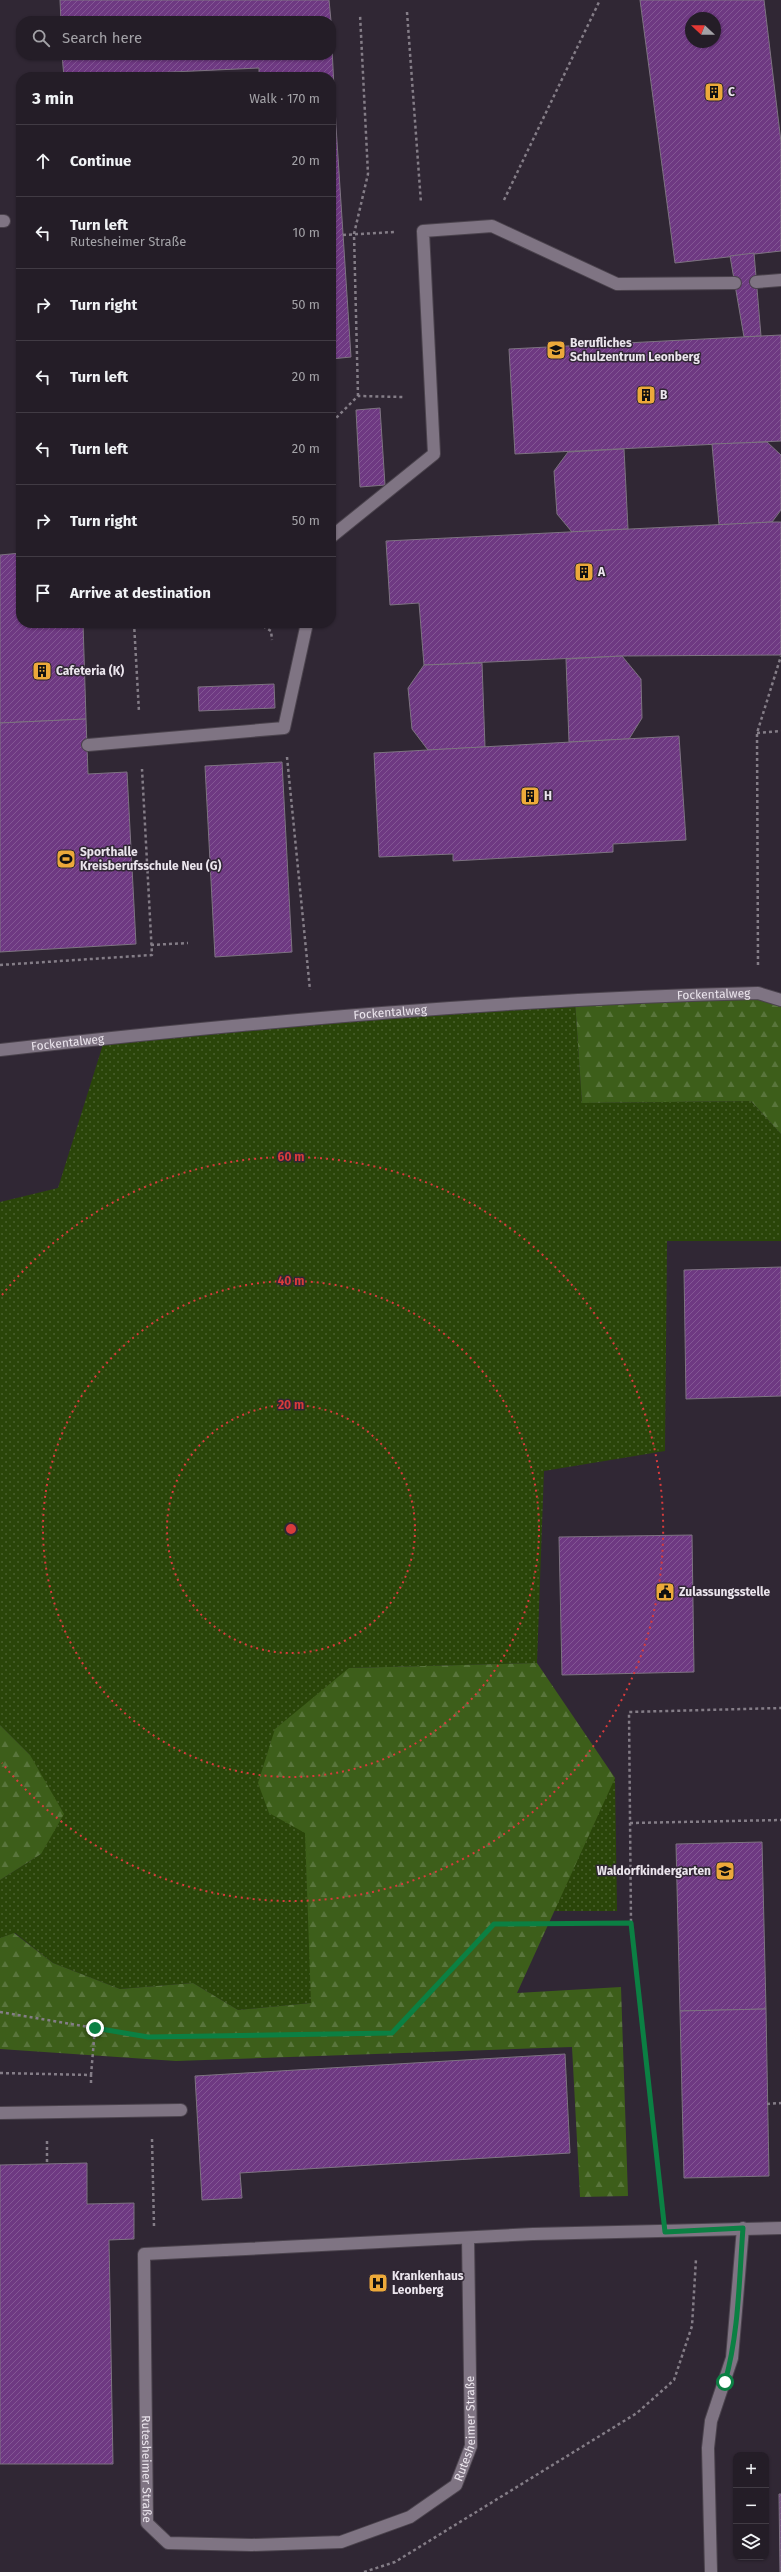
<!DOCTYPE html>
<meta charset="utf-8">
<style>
:root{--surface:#241d27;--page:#2c262f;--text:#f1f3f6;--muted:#a3a2a7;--line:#413b44}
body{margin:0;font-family:"Fira Sans",sans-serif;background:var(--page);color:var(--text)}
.controls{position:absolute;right:12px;bottom:12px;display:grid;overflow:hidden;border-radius:8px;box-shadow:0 1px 3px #0004}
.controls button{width:36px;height:36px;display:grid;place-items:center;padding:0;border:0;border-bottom:1px solid var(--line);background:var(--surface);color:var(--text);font:20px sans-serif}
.compass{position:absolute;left:685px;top:12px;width:36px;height:36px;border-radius:50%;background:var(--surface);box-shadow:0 1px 3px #0004;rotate:292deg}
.stop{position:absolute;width:12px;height:12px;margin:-9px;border:3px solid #0b8043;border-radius:50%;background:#fff}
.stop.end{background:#0b8043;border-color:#fff;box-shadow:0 1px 4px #0008}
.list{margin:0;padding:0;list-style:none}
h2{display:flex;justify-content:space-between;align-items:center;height:52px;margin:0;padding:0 16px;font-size:17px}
h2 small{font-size:13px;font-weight:400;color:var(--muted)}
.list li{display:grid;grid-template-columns:26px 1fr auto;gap:12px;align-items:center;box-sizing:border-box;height:72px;padding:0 16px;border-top:1px solid var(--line)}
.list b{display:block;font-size:15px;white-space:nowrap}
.list p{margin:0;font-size:13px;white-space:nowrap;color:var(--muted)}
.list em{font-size:13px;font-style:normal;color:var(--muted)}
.icon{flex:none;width:22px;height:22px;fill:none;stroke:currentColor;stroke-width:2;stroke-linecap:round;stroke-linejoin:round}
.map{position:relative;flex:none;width:781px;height:2572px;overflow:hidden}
.search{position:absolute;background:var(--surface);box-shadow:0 1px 3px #0004;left:16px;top:16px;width:320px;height:44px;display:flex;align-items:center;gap:10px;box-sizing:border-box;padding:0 14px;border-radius:16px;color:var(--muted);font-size:15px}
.panel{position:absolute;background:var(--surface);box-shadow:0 1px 3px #0004;left:16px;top:72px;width:320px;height:556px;border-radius:16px}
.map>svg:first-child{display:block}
.grass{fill:url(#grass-dots)}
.forest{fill:url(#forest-firs)}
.building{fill:url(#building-hatch);stroke:#7d7381;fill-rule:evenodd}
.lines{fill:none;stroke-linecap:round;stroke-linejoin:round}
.service-casing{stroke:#4b434d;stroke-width:14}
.minor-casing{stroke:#4b434d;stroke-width:14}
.path{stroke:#847d87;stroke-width:2.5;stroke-dasharray:3 3;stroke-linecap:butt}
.service{stroke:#7f7483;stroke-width:12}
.minor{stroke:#7f7483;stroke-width:12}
.route{stroke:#0b8043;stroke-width:5}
.ring{fill:none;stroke:#d83b3c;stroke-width:2;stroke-dasharray:2 4}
.labels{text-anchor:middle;stroke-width:3;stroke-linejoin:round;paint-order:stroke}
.poi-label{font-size:12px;font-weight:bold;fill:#ebe5ed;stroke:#302734;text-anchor:start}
.street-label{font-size:12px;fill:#ebe5ed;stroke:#302734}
.centre{fill:#d83b3c;stroke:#302734;stroke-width:2}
.ring-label{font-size:12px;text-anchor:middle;font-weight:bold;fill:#d83b3c;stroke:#302734;stroke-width:3;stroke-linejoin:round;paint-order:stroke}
</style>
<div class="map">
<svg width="781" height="2572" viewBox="0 0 781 2572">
<defs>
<pattern id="grass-dots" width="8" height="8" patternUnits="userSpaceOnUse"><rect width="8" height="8" fill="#2a4509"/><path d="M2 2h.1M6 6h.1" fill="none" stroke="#49602d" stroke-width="1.8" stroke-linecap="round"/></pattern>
<pattern id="forest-firs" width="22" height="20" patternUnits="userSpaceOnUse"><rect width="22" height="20" fill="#3d5e1a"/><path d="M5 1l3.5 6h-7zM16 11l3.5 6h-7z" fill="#59753c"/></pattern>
<pattern id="building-hatch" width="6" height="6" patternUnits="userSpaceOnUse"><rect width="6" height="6" fill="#6e3982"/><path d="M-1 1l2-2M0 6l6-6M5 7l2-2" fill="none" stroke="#835694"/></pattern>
</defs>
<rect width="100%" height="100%" fill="#302734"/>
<path class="grass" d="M 575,1000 L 582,1103 L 751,1101 L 781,1134 L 781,1241 L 667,1241 L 665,1451 L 544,1471 L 537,1663 L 349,1668 L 305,1833 L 615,1778 L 617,1911 L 476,1911 L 311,2003 L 238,2010 L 193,1983 L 120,1989 L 53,1963 L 15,1933 L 0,1938 L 0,1880 L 41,1854 L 30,1755 L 0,1725 L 0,1202 L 58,1188 L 105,1038 Z"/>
<g class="forest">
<path d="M 758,993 L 781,1000 L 781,1134 L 751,1101 L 582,1103 L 575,1000 Z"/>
<path d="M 537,1663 L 615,1778 L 517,1993 L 621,1987 L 628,2196 L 580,2197 L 572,2047 L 176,2061 L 0,2049 L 0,1938 L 14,1933 L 53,1963 L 120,1989 L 193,1983 L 238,2010 L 311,2003 L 305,1833 L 269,1813 L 258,1783 L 275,1729 L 349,1668 Z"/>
<path d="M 0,1725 L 30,1755 L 64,1814 L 41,1854 L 0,1880 Z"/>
</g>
<g class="building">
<path d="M 60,0 L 329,0 L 331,21 L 61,21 Z"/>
<path d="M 640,0 L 764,0 L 781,142 L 781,251 L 675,263 ZM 691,18 L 715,18 L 715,42 L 691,42 Z"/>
<path d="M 331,29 L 336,126 L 331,126 L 331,77 L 259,77 L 259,68 L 64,77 L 62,55 L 331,55 Z"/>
<path d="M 331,126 L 336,126 L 351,357 L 331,359 Z"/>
<path d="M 754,253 L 761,336 L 744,337 L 730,256 Z"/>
<path d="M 781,335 L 781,441 L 515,454 L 509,349 Z"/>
<path d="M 380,408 L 385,485 L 360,487 L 356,410 Z"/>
<path d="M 767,442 L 781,455 L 781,510 L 772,522 L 719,525 L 712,444 Z"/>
<path d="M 624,449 L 628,529 L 572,532 L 557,514 L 554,471 L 568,452 Z"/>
<path d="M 772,522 L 781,522 L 781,655 L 622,656 L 424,665 L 419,603 L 390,605 L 386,541 Z"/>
<path d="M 21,553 L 21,623 L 83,623 L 86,719 L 0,723 L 0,555 Z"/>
<path d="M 622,656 L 641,679 L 642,718 L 629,739 L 569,742 L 566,659 Z"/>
<path d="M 482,663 L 485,747 L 428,750 L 412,729 L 408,688 L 424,665 Z"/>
<path d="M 274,684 L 275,708 L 199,711 L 198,687 Z"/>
<path d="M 86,719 L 88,774 L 127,772 L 136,944 L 0,952 L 0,723 Z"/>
<path d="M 679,736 L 686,840 L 613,844 L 613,852 L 453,861 L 453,854 L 379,857 L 374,753 Z"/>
<path d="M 282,762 L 292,952 L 215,957 L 205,766 Z"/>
<path d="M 781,1267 L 781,1396 L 686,1399 L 684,1270 Z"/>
<path d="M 692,1535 L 694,1672 L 562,1675 L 559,1537 Z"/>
<path d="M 762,1842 L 766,2009 L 680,2011 L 676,1844 Z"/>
<path d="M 766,2009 L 769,2176 L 684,2178 L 680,2011 Z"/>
<path d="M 565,2054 L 570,2153 L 240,2173 L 242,2198 L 202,2200 L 195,2076 Z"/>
<path d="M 87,2163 L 87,2204 L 134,2203 L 134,2239 L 109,2240 L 113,2464 L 0,2464 L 0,2165 Z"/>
<path d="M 779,2494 L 781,2494 L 781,2572 L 780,2572 Z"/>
</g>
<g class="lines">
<defs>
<g id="service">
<path d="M 0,221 L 4,221"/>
<path d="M 756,282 L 781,280"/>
<path d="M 331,537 L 434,454 L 423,231 L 492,226 L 617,284 L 735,283"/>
<path d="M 88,745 L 284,728 L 307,623"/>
<path d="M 0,2113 L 181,2110"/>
<path id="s1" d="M 225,2250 L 144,2254 L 147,2523 L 168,2543 L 252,2545 L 341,2542 L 410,2517 L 456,2485 L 471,2446 L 468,2238"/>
<path d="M 711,2572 L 708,2448 L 711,2421 L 732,2358 L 743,2228"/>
</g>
<g id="minor">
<path id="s2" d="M 0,1050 C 252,1022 505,999 758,993 L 781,1000"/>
<path d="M 225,2250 L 533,2234 L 781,2228"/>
</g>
</defs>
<use href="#service" class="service-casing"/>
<use href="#minor" class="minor-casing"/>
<g class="path">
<path d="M 407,12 L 421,203"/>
<path d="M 504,200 L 600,0"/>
<path d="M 343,235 L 394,232"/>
<path d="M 358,396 L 354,234 L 368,174 L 360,14"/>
<path d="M 331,420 L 335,419 L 358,396 L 403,397"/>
<path d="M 134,623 L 139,712"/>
<path d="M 258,623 L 271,631 L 272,640"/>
<path d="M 757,733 L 781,731"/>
<path d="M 287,757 L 310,990"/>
<path d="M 151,945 L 188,943"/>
<path d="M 0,965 L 152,955 L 142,769"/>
<path d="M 758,965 L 757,733 L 781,656"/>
<path d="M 630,1823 L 781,1820"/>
<path d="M 0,2012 L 148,2037 L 392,2033 L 494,1924 L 631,1923"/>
<path d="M 0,2073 L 91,2075 L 91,2083"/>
<path d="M 91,2075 L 95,2028"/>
<path d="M 767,2104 L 781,2103"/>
<path d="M 152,2139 L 154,2226"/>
<path d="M 47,2141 L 47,2164"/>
<path d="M 662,2202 L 631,1923 L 629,1712 L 781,1708"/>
<path d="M 364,2572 L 395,2562 L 637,2413 L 674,2380 L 692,2326 L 696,2259"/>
</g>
<use href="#service" class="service"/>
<use href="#minor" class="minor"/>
</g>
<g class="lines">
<path class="route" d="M 95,2028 L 148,2037 L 392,2033 L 494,1924 L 631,1923 L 665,2232 L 743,2228 C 739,2280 739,2332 725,2382"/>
</g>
<g class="ring">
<circle cx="291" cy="1529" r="124"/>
<circle cx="291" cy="1529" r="248"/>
<path d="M2 1295A372 372 0 1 1 2 1763"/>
</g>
<defs>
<symbol id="building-square" viewBox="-11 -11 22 22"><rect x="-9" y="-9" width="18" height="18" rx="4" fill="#eca93a" stroke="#302734"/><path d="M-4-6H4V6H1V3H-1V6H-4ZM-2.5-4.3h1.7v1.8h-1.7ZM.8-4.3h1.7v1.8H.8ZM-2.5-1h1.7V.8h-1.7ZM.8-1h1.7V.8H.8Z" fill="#111"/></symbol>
<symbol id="school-square" viewBox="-11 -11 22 22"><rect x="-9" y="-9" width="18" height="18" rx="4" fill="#eca93a" stroke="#302734"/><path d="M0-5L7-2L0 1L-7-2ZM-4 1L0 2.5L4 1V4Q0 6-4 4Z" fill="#111"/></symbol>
<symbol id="stadium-square" viewBox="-11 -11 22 22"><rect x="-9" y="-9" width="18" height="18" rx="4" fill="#eca93a" stroke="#302734"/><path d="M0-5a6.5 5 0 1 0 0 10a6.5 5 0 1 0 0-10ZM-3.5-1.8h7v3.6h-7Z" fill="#111"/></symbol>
<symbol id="civic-square" viewBox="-11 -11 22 22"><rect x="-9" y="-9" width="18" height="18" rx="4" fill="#eca93a" stroke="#302734"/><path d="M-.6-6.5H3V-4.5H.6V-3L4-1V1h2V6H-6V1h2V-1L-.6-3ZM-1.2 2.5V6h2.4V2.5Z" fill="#111"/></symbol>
<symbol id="hospital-square" viewBox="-11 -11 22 22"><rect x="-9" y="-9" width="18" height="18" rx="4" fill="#eca93a" stroke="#302734"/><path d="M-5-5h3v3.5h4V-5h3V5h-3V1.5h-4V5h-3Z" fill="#111"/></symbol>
</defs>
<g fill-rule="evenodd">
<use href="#building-square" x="703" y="81" width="22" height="22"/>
<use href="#school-square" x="545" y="339" width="22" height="22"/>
<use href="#building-square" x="635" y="384" width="22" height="22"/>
<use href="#building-square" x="573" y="561" width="22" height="22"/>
<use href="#building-square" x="31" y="660" width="22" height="22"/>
<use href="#building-square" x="519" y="785" width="22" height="22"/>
<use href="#stadium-square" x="55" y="848" width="22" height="22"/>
<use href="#civic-square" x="654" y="1581" width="22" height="22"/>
<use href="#school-square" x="714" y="1860" width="22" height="22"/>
<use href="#hospital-square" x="367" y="2272" width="22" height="22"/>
</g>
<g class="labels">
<g class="poi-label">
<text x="728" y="96">C</text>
<text x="570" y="347">Berufliches<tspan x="570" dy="14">Schulzentrum Leonberg</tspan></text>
<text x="660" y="399">B</text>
<text x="598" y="576">A</text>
<text x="56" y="675">Cafeteria (K)</text>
<text x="544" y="800">H</text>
<text x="80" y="856">Sporthalle<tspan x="80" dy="14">Kreisberufsschule Neu (G)</tspan></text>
<text x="679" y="1596">Zulassungsstelle</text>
<text x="711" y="1875" text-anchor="end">Waldorfkindergarten</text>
<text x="392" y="2280">Krankenhaus<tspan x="392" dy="14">Leonberg</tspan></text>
</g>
<g class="street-label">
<text dy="4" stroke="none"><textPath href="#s2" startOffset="716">Fockentalweg</textPath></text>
<text dy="4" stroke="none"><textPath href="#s2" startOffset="392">Fockentalweg</textPath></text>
<text dy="4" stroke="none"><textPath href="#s2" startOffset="68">Fockentalweg</textPath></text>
<text dy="4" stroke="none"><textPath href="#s1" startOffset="740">Rutesheimer Straße</textPath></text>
<text dy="4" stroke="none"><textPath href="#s1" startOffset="296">Rutesheimer Straße</textPath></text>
</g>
</g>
<circle cx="291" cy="1529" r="6" class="centre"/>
<g class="ring-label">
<text x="291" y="1161">60 m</text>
<text x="291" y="1285">40 m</text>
<text x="291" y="1409">20 m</text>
</g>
</svg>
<div class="controls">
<button>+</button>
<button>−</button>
<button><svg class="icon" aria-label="layers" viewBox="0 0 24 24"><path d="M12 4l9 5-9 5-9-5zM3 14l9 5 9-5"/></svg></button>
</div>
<svg class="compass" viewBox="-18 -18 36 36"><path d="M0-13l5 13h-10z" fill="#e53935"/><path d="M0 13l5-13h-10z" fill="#a3a2a7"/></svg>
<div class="stop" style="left:725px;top:2382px"></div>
<div class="stop end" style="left:95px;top:2028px"></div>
<div class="search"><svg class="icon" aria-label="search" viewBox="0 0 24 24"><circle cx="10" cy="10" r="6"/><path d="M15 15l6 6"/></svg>Search here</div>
<section class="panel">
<h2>3 min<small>Walk · 170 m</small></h2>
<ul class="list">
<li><svg class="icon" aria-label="ahead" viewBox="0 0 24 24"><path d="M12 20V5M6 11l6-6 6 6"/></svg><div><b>Continue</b></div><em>20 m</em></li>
<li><svg class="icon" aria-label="left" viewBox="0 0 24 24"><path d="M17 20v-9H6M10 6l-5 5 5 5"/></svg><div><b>Turn left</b><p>Rutesheimer Straße</p></div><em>10 m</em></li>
<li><svg class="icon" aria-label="right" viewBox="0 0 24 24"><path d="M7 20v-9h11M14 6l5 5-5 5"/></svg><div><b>Turn right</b></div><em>50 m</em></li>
<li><svg class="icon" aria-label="left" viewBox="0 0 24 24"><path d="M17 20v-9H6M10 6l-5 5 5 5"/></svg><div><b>Turn left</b></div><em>20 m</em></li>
<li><svg class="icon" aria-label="left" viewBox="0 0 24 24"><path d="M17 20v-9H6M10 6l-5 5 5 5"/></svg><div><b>Turn left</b></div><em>20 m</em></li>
<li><svg class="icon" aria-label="right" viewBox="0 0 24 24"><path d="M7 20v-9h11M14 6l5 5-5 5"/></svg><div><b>Turn right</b></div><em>50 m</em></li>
<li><svg class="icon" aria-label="arrive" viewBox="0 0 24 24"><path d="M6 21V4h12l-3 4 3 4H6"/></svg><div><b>Arrive at destination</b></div></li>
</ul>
</section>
</div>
